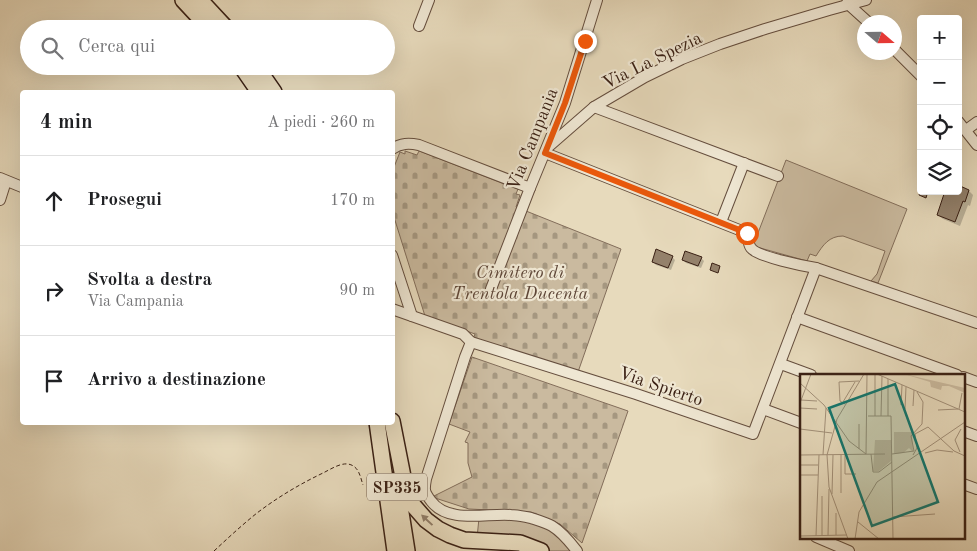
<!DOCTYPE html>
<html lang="it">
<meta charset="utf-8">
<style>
:root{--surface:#fff;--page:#f6f6f6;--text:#202124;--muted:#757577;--line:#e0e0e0}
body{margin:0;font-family:"Old Standard TT",serif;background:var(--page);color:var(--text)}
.controls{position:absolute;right:15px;top:15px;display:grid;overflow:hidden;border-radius:5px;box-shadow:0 5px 20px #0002}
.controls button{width:45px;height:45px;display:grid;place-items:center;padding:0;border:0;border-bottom:1px solid var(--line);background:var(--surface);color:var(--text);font:25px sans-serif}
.compass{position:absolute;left:857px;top:15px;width:45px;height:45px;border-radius:50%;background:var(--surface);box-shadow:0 5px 20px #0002;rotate:110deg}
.stop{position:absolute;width:15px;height:15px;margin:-11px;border:4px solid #ea580c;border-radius:50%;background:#fff}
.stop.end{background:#ea580c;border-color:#fff;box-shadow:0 1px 5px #0008}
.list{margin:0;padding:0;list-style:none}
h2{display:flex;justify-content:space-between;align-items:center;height:65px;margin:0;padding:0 20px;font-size:21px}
h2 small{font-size:16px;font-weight:400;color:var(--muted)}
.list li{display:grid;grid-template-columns:32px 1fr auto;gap:15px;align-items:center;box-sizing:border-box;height:90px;padding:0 20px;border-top:1px solid var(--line)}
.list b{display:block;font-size:19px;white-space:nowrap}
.list p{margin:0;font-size:16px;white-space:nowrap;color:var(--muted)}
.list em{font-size:16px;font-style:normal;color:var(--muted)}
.icon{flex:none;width:28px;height:28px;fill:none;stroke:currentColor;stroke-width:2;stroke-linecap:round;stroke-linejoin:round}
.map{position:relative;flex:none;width:977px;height:551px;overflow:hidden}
.search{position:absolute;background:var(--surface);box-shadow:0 5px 20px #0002;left:20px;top:20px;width:375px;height:55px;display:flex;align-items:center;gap:12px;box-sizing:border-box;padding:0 18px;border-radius:28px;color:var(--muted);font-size:19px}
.panel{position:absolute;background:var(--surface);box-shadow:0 5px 20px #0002;left:20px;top:90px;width:375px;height:335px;border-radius:5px}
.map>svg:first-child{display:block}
.grass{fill:#caba9f;stroke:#826d5a}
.cemetery{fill:url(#cemetery-stones);stroke:#826d5a}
.shadow{fill:#0003}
.building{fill:#94816b;stroke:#3a2014}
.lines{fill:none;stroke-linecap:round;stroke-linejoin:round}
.minor-casing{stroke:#654e3e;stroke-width:12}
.highway-casing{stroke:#3a2014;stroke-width:18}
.path{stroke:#3a2014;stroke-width:1;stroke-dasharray:4 2.5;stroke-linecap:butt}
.minor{stroke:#efe7d3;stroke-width:10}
.highway{stroke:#e7dabc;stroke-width:15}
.oneway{fill:#907d68}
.route{stroke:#ea580c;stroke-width:6}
.labels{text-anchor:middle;stroke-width:4.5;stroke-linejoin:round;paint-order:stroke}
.shield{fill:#efe7d3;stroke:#705c4d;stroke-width:1}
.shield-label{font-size:16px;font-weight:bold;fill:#3a2014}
.street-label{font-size:18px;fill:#3a2014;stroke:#efe7d3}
.park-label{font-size:18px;font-style:italic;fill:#5e4637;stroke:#efe7d3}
.inset-road{fill:none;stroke:#a29079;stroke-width:1}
.view{fill:#0f766e;fill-opacity:0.15;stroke:#0f766e;stroke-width:2.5}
.inset-edge{fill:none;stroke:#3a2014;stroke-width:2.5}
</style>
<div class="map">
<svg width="977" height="551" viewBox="0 0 977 551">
<defs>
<pattern id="cemetery-stones" width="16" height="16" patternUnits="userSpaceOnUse" patternTransform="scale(1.25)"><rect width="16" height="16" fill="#caba9f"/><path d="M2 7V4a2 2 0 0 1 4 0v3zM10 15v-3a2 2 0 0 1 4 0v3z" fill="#a59780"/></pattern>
</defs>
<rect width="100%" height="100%" fill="#e7dabc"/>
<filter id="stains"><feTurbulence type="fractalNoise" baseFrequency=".004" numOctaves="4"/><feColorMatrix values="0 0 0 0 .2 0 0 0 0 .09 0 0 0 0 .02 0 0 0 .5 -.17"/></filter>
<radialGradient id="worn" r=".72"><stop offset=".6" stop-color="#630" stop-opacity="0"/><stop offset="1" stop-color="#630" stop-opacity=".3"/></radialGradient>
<g class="grass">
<path d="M 786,160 L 907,209 L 878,283 L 871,281 L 877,274 L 885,251 L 843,236 C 829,236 823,245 816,256 L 810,254 L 807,261 L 753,246 Z"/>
<path d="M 479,518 C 503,519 530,516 551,530 C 560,536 567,544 575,551 L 550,551 L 545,547 L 477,538 Z"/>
</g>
<g class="cemetery">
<path d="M 405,151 L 417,155 L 419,151 L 518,189 L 516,194 L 520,195 L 516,207 L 621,249 L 578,372 L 473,339 L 475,334 L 425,316 L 393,214 L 392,172 L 400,152 L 405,154 Z"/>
<path d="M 472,357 L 628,411 L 582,543 L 560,524 L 531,512 L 469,509 L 432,497 L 472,477 L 468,463 L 468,443 L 465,442 L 470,432 L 449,424 Z"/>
</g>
<g class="shadow">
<path d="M 969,191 L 973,195 L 970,206 L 968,205 L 960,226 L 943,219 L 938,215 L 945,196 L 941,192 Z"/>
<path d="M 672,257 L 675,260 L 671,270 L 656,265 L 653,262 Z"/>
<path d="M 701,258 L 704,261 L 701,268 L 686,263 L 683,260 Z"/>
</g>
<g class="building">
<path d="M 958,185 L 969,190 L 965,202 L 963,201 L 955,222 L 937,215 L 944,194 L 940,193 L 940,191 L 958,191 Z"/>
<path d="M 921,189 L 921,191 L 928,191 L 926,198 L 919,195 Z"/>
<path d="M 656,249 L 673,256 L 668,268 L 652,262 Z"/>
<path d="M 685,251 L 702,257 L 698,266 L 682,260 Z"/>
<path d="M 712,263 L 720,266 L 718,273 L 710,270 Z"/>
</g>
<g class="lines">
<defs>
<g id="minor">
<path d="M 847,3 L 868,22"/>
<path d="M 419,26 L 429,0"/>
<path d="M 894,49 L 921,76"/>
<path d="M 594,107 L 778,176"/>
<path d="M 958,121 L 977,145"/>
<path d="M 966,130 L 977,122"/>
<path d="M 547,148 L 594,107 L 645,77 L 682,59 L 720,44 L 765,29 L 829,10 L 866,0"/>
<path d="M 392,149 C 401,143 409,143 419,145 L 530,188"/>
<path d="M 545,153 L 747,233 C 748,237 748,244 751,248 C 758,257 804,266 816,268 L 977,323"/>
<path d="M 0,178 L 22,187"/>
<path d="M 0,200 L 6,181"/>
<path d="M 721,222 L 744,163"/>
<path d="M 392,255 L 412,316"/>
<path d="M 491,289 L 530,188 L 565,103 L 597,0"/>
<path d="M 392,309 L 463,334 L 471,342 L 636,394 L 753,434 L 816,268"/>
<path d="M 797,317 L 957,375"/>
<path d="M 471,342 L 465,357 L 426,479 C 424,490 424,492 431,501 C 448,524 486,513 511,515 C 518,515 525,517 531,518 C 537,520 547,523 552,526 C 562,532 570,542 577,551"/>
<path d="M 781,364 L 811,375"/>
<path d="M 963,377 L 977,382"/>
<path d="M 763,409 L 801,423"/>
<path d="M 963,431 L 977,436"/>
<path d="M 963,484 L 977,489"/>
<path d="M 816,537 L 849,551"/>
</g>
<g id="highway">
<path d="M 183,0 L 210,29"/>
<path d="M 200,0 L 227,29"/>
<path d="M 241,66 L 259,92"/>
<path d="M 256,66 L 274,92"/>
<path d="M 392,421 L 406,492 L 412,504 L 426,520 L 438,529 L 450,535 L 464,540 L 520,543 L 541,551"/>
<path d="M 377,422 L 395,551"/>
<path d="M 396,481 L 407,551"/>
</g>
</defs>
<use href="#minor" class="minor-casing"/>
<use href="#highway" class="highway-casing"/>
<path class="path" d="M 214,551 C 228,538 242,525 257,513 C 278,497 300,484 323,473 C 331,469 340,463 348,464 C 359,466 360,476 363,485"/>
<use href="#minor" class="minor"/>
<use href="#highway" class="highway"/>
</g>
<defs><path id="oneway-solid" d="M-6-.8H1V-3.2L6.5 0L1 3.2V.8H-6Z" transform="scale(1.25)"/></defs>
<use class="oneway" href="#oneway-solid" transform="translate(427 520) rotate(-137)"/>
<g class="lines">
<path class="route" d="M 585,41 L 565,103 L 545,153 L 747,233"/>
</g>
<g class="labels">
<rect class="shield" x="367" y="473.5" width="60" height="27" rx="4"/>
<g class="shield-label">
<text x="397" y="493">SP335</text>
</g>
<g class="street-label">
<text transform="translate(652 60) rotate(-26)" y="6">Via La Spezia</text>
<text transform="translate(532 139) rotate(-68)" y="6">Via Campania</text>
<text transform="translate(661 386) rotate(19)" y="6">Via Spierto</text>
</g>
<g class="park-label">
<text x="520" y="278">Cimitero di<tspan x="520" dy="21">Trentola Ducenta</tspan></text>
</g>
</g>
<g transform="translate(800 374)">
<rect width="165" height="165" fill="#e7dabc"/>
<path d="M 104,0 L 165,14 L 165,19 L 149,12 L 142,12 L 141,16 L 131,13 L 130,8 Z" fill="#caba9f"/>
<path d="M 94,58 L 112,58 L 113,78 L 109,74 L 103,79 L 94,80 ZM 75,66 L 91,66 L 91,87 L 79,97 L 73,97 Z" fill="#caba9f"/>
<path class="inset-road" d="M 75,0 L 75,42M 77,0 L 165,38M 0,9 L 24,31 L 49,67 L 66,80M 1,26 L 17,27M 43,28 L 55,8M 0,29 L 11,0M 45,30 L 40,27 L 39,8 L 59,7M 101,31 L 102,11M 113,32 L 114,16M 0,34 L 17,35M 105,35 L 106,13M 159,35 L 162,19M 138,36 L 158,35M 68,42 L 91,42 L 93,165M 81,42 L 82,2M 88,42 L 88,5M 0,55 L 32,59M 59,75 L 59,50M 160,78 L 155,66 L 161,55M 125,79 L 137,76 L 153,78M 41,80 L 41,119M 45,80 L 45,100 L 56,100M 66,80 L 67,0M 71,80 L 73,98 L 79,98 L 92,88M 92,80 L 114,77 L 111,62 L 122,50 L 123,28 L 117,18M 0,81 L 85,80M 23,81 L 26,34M 113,81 L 117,74 L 115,60 L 128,53 L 154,77 L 165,82M 0,91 L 18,91M 0,101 L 18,101M 32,120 L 33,81M 22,122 L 22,162M 93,143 L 135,140M 58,148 L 79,165M 36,161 L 36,139M 0,162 L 47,161M 16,162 L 19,81M 28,162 L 29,115M 48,165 L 29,113 L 27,81 L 37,45 L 64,0M 55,165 L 59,138 L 77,108 L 165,48"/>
<path class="view" d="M 95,10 L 138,128 L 72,152 L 29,34 Z"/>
<rect width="165" height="165" class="inset-edge"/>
</g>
<rect width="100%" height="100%" filter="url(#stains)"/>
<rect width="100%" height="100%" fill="url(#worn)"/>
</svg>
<div class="controls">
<button>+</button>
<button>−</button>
<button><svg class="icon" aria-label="locate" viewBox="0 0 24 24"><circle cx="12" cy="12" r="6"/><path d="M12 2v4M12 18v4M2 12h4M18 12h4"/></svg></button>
<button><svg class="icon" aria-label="layers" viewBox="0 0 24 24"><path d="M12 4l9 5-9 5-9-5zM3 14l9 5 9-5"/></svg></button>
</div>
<svg class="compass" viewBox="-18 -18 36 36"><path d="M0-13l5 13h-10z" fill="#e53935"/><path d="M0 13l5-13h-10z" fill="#757577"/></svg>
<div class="stop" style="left:747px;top:233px"></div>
<div class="stop end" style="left:585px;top:41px"></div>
<div class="search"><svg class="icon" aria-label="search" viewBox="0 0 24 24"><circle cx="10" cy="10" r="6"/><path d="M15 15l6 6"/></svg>Cerca qui</div>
<section class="panel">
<h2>4 min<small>A piedi · 260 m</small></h2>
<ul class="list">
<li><svg class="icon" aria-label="ahead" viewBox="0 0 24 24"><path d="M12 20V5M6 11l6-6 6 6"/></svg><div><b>Prosegui</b></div><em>170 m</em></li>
<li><svg class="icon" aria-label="right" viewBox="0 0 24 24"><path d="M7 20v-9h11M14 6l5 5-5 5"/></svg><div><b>Svolta a destra</b><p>Via Campania</p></div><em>90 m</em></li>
<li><svg class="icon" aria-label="arrive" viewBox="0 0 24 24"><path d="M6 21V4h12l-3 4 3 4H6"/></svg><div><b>Arrivo a destinazione</b></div></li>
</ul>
</section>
</div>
